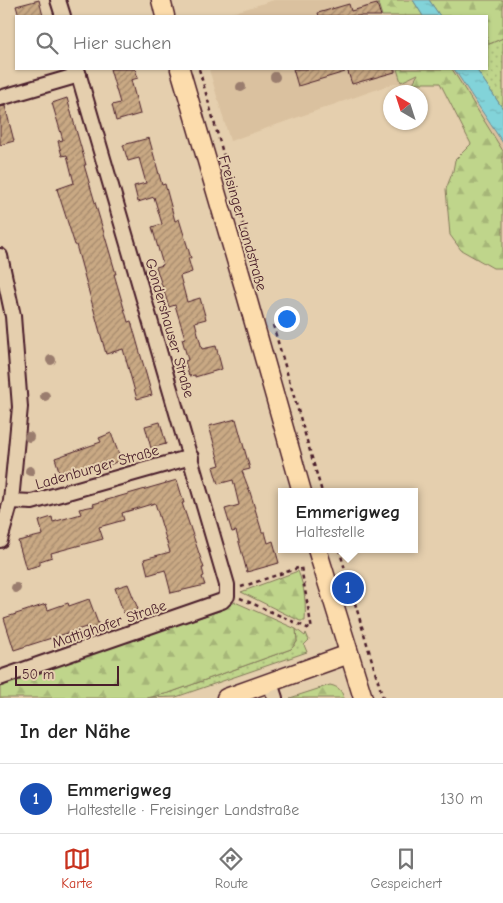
<!DOCTYPE html>
<html lang="de">
<meta charset="utf-8">
<style>
:root{--surface:#fff;--page:#f2f2f2;--text:#222;--muted:#767676;--line:#e0e0e0;--accent:#c8321e}
body{margin:0;font-family:"Comic Neue",sans-serif;background:var(--page);color:var(--text)}
.compass{position:absolute;left:383px;top:85px;width:45px;height:45px;border-radius:50%;background:var(--surface);box-shadow:0 1px 4px #0004;rotate:321deg}
.scale{position:absolute;left:15px;bottom:12px;width:104px;box-sizing:border-box;padding-left:5px;border:2px solid #4a1f2b;border-top:0;font-size:14px;line-height:18px;white-space:nowrap;color:#4a1f2b;-webkit-text-stroke:4px #e5cfae;paint-order:stroke}
.you{position:absolute;left:286px;top:318px;width:18px;height:18px;margin:-12px;border:4px solid #fff;border-radius:50%;background:#1a73e8;box-shadow:0 0 0 8px #1a73e833}
.badge{display:grid;place-items:center;width:32px;height:32px;border-radius:50%;background:var(--accent);color:#fff;font-size:16px;font-weight:700}
.pin{position:absolute;translate:-50% -50%;border:2px solid #fff;box-shadow:0 1px 5px #0006}
.popup{position:absolute;left:278px;top:488px;width:140px;height:65px;box-sizing:border-box;display:grid;place-content:center;border-radius:0px;background:var(--surface);filter:drop-shadow(0 1px 4px #0005);font-size:16px;white-space:nowrap;color:var(--muted)}
.popup b{font-size:19px;color:var(--text)}
.popup::after{content:'';position:absolute;left:50%;top:100%;margin-left:-10px;border:10px solid transparent;border-top-color:var(--surface)}
.list{margin:0;padding:0;list-style:none}
h2{display:flex;justify-content:space-between;align-items:center;height:65px;margin:0;padding:0 20px;font-size:21px}
h2 small{font-size:16px;font-weight:400;color:var(--muted)}
.list li{display:grid;grid-template-columns:32px 1fr auto;gap:15px;align-items:center;box-sizing:border-box;height:70px;padding:0 20px;border-top:1px solid var(--line)}
.list b{display:block;font-size:19px;white-space:nowrap}
.list p{margin:0;font-size:16px;white-space:nowrap;color:var(--muted)}
.list em{font-size:16px;font-style:normal;color:var(--muted)}
.icon{flex:none;width:28px;height:28px;fill:none;stroke:currentColor;stroke-width:2;stroke-linecap:round;stroke-linejoin:round}
.map{position:relative;flex:none;width:503px;height:698px;overflow:hidden}
.search{position:absolute;background:var(--surface);box-shadow:0 1px 4px #0004;left:15px;right:15px;top:15px;height:55px;display:flex;align-items:center;gap:12px;box-sizing:border-box;padding:0 18px;border-radius:0px;color:var(--muted);font-size:19px}
.sheet{height:135px;background:var(--surface)}
nav{display:flex;justify-content:space-around;align-items:center;box-sizing:border-box;height:70px;border-top:1px solid var(--line);background:var(--surface);font-size:14px;color:var(--muted)}
nav a{display:grid;justify-items:center;gap:2px}
nav .on{color:var(--accent)}
.map>svg:first-child{display:block}
.built{fill:#dac19f}
.grass{fill:url(#grass-dots);stroke:#847a5b}
.forest{fill:url(#forest-firs);stroke:#847a5b}
.water{fill:url(#water-ripples);stroke:#6c8b93}
.building{fill:url(#building-hatch);stroke:#4a1f2b}
.lines{fill:none;stroke-linecap:round;stroke-linejoin:round}
.minor-casing{stroke:#4a1f2b;stroke-width:18}
.major-casing{stroke:#4a1f2b;stroke-width:21}
.path{stroke:#4a1f2b;stroke-width:2.5;stroke-dasharray:4 4;stroke-linecap:butt}
.minor{stroke:#e5cfae;stroke-width:14}
.major{stroke:#fcdcac;stroke-width:18}
.tree{fill:#9a7d6e}
.labels{text-anchor:middle;stroke-width:4;stroke-linejoin:round;paint-order:stroke}
.street-label{font-size:15px;fill:#4a1f2b;stroke:#e5cfae}
</style>
<div class="map">
<svg width="503" height="698" viewBox="0 0 503 698">
<defs>
<pattern id="grass-dots" width="8" height="8" patternUnits="userSpaceOnUse" patternTransform="scale(1.25)"><rect width="8" height="8" fill="#bfd58b"/><path d="M2 2h.1M6 6h.1" fill="none" stroke="#a6b678" stroke-width="1.8" stroke-linecap="round"/></pattern>
<pattern id="forest-firs" width="22" height="20" patternUnits="userSpaceOnUse" patternTransform="scale(1.25)"><rect width="22" height="20" fill="#bfd58b"/><path d="M5 1l3.5 6h-7zM16 11l3.5 6h-7z" fill="#a6b678"/></pattern>
<pattern id="water-ripples" width="26" height="14" patternUnits="userSpaceOnUse" patternTransform="scale(1.25)"><rect width="26" height="14" fill="#82d3d9"/><path d="M2 4q2-2 4 0t4 0M15 11q2-2 4 0t4 0" fill="none" stroke="#72b5ba"/></pattern>
<pattern id="building-hatch" width="6" height="6" patternUnits="userSpaceOnUse" patternTransform="scale(1.25)"><rect width="6" height="6" fill="#c9a984"/><path d="M-1 1l2-2M0 6l6-6M5 7l2-2" fill="none" stroke="#a5896c"/></pattern>
</defs>
<rect width="100%" height="100%" fill="#e5cfae"/>
<filter id="ink" filterUnits="userSpaceOnUse"><feTurbulence type="fractalNoise" baseFrequency=".02" numOctaves="2"/><feDisplacementMap in="SourceGraphic" scale="10" xChannelSelector="R" yChannelSelector="G"/><feConvolveMatrix kernelMatrix="1 2 1 2 8 2 1 2 1" color-interpolation-filters="sRGB"/></filter>
<g filter="url(#ink)">
<g class="built">
<path d="M 274,0 L 377,0 L 382,16 L 222,16 Z"/>
<path d="M 209,69 L 397,69 L 401,81 L 432,69 L 454,69 L 503,143 L 503,169 L 496,173 L 440,83 L 395,83 L 230,141 Z"/>
</g>
<g class="grass">
<path d="M 503,38 L 503,109 L 476,69 L 487,69 L 487,45 Z"/>
<path d="M 296,629 L 305,636 L 306,633 L 309,640 L 304,645 L 307,652 L 176,697 L 147,698 L 169,693 L 291,649 L 297,642 Z"/>
</g>
<g class="forest">
<path d="M 377,0 L 413,0 L 423,16 L 382,16 Z"/>
<path d="M 429,0 L 503,0 L 503,38 L 487,45 L 487,16 L 440,16 Z"/>
<path d="M 397,69 L 452,69 L 503,151 L 503,268 L 493,268 L 461,250 L 450,235 L 446,189 L 453,171 L 455,160 L 471,144 L 440,83 L 413,83 L 418,74 L 401,82 Z"/>
<path d="M 298,571 C 305,588 306,603 305,621 L 300,621 L 241,592 Z"/>
<path d="M 235,602 L 296,629 L 297,642 L 291,649 L 169,693 L 147,698 L 0,698 L 0,684 L 222,610 Z"/>
<path d="M 330,685 C 339,687 341,690 344,698 L 290,698 Z"/>
</g>
<g class="water">
<path d="M 413,0 L 429,0 L 440,16 L 423,16 Z"/>
<path d="M 454,69 L 476,69 L 503,109 L 503,143 Z"/>
</g>
<g class="building">
<path d="M 39,0 L 43,16 L 19,16 L 16,6 Z"/>
<path d="M 349,4 L 351,11 L 377,4 L 381,16 L 319,16 L 318,13 Z"/>
<path d="M 110,69 L 135,69 L 138,78 L 131,80 L 140,114 L 116,121 L 112,105 L 120,103 Z"/>
<path d="M 293,69 L 344,69 L 345,72 L 298,86 Z"/>
<path d="M 347,69 L 395,69 L 395,72 L 352,84 Z"/>
<path d="M 67,98 L 86,165 L 84,165 L 116,274 L 114,274 L 128,322 L 131,321 L 152,395 L 137,399 L 123,349 L 106,354 L 76,245 L 75,245 L 57,189 L 74,183 L 67,155 L 62,156 L 58,141 L 63,140 L 52,103 Z"/>
<path d="M 5,106 L 14,141 L 0,145 L 0,107 Z"/>
<path d="M 149,138 L 162,185 L 165,184 L 175,221 L 179,219 L 191,258 L 188,258 L 192,272 L 180,276 L 187,302 L 200,298 L 206,319 L 195,322 L 202,349 L 216,346 L 222,369 L 195,377 L 195,375 L 189,376 L 185,361 L 188,360 L 182,339 L 185,338 L 175,305 L 169,307 L 156,267 L 163,265 L 152,227 L 162,224 L 154,197 L 138,202 L 134,186 L 146,183 L 139,158 L 128,161 L 123,145 Z"/>
<path d="M 236,419 L 250,469 L 242,471 L 250,492 L 262,532 L 265,532 L 268,543 L 273,541 L 279,563 L 247,572 L 236,531 L 232,532 L 225,509 L 239,505 L 233,480 L 218,484 L 213,467 L 220,465 L 209,426 Z"/>
<path d="M 160,422 L 166,444 L 151,448 L 145,426 Z"/>
<path d="M 111,433 L 121,460 L 109,465 L 108,461 L 61,477 L 55,458 L 101,442 L 99,438 Z"/>
<path d="M 177,480 L 184,503 L 182,503 L 204,568 L 202,568 L 204,576 L 202,577 L 205,585 L 171,593 L 165,570 L 148,575 L 144,559 L 170,552 L 155,503 L 122,513 L 124,520 L 99,527 L 103,539 L 51,553 L 52,557 L 40,561 L 40,565 L 26,569 L 18,541 L 43,535 L 39,521 L 52,517 L 53,522 L 81,514 L 79,509 L 94,506 L 93,504 Z"/>
<path d="M 128,584 L 138,609 L 124,614 L 115,588 Z"/>
<path d="M 89,599 L 99,626 L 87,630 L 86,627 L 14,650 L 4,618 L 46,604 L 48,610 L 68,603 L 69,606 Z"/>
</g>
<g class="lines">
<defs>
<g id="minor">
<path d="M 58,0 L 63,16"/>
<path d="M 0,98 L 79,75"/>
<path d="M 0,256 L 13,316 L 20,407 L 11,501 L 0,540"/>
<path d="M 11,501 L 32,502 L 191,457"/>
<path d="M 0,678 L 222,601 L 227,596 L 227,585 L 77,69"/>
<path d="M 270,683 L 275,698"/>
</g>
<g id="major">
<path d="M 161,0 L 165,16"/>
<path d="M 180,69 L 244,287 L 302,492"/>
<path d="M 317,549 L 363,698"/>
<path d="M 226,698 L 349,654"/>
</g>
</defs>
<use href="#minor" class="minor-casing"/>
<use href="#major" class="major-casing"/>
<g class="path">
<path d="M 199,69 L 248,241"/>
<path d="M 273,325 L 322,492"/>
<path d="M 339,549 L 383,698"/>
<path d="M 241,587 L 301,567 L 312,630"/>
<path d="M 240,598 L 312,630"/>
</g>
<use href="#minor" class="minor"/>
<use href="#major" class="major"/>
</g>
<g class="tree">
<circle cx="275" cy="77" r="5"/>
<circle cx="241" cy="87" r="5"/>
<circle cx="51" cy="360" r="5"/>
<circle cx="45" cy="396" r="5"/>
<circle cx="29" cy="437" r="5"/>
<circle cx="30" cy="471" r="5"/>
<circle cx="16" cy="588" r="5"/>
</g>
</g>
<g class="labels">
<g class="street-label">
<text transform="translate(243 223) rotate(74)" y="5">Freisinger Landstraße</text>
<text transform="translate(170 328) rotate(74)" y="5">Gondershauser Straße</text>
<text transform="translate(97 467) rotate(-16)" y="5">Ladenburger Straße</text>
<text transform="translate(109 624) rotate(-19)" y="5">Mattighofer Straße</text>
</g>
</g>
</svg>
<svg class="compass" viewBox="-18 -18 36 36"><path d="M0-13l5 13h-10z" fill="#e53935"/><path d="M0 13l5-13h-10z" fill="#767676"/></svg>
<div class="scale">50 m</div>
<div class="you"></div>
<div class="pin badge" style="left:348px;top:588px;background:#1a4fb4">1</div>
<div class="popup"><b>Emmerigweg</b>Haltestelle</div>
<div class="search"><svg class="icon" aria-label="search" viewBox="0 0 24 24"><circle cx="10" cy="10" r="6"/><path d="M15 15l6 6"/></svg>Hier suchen</div>
</div>
<section class="sheet">
<h2>In der Nähe<small></small></h2>
<ul class="list">
<li><span class="badge" style="background:#1a4fb4">1</span><div><b>Emmerigweg</b><p>Haltestelle · Freisinger Landstraße</p></div><em>130 m</em></li>
</ul>
</section>
<nav>
<a class="on"><svg class="icon" aria-label="map" viewBox="0 0 24 24"><path d="M3 6l6-2 6 2 6-2v14l-6 2-6-2-6 2zM9 4v14M15 6v14"/></svg>Karte</a>
<a><svg class="icon" aria-label="directions" viewBox="0 0 24 24"><path d="M12 3l9 9-9 9-9-9zM9 14v-3h6M13 9l2 2-2 2"/></svg>Route</a>
<a><svg class="icon" aria-label="saved" viewBox="0 0 24 24"><path d="M7 4h10v16l-5-4-5 4z"/></svg>Gespeichert</a>
</nav>
